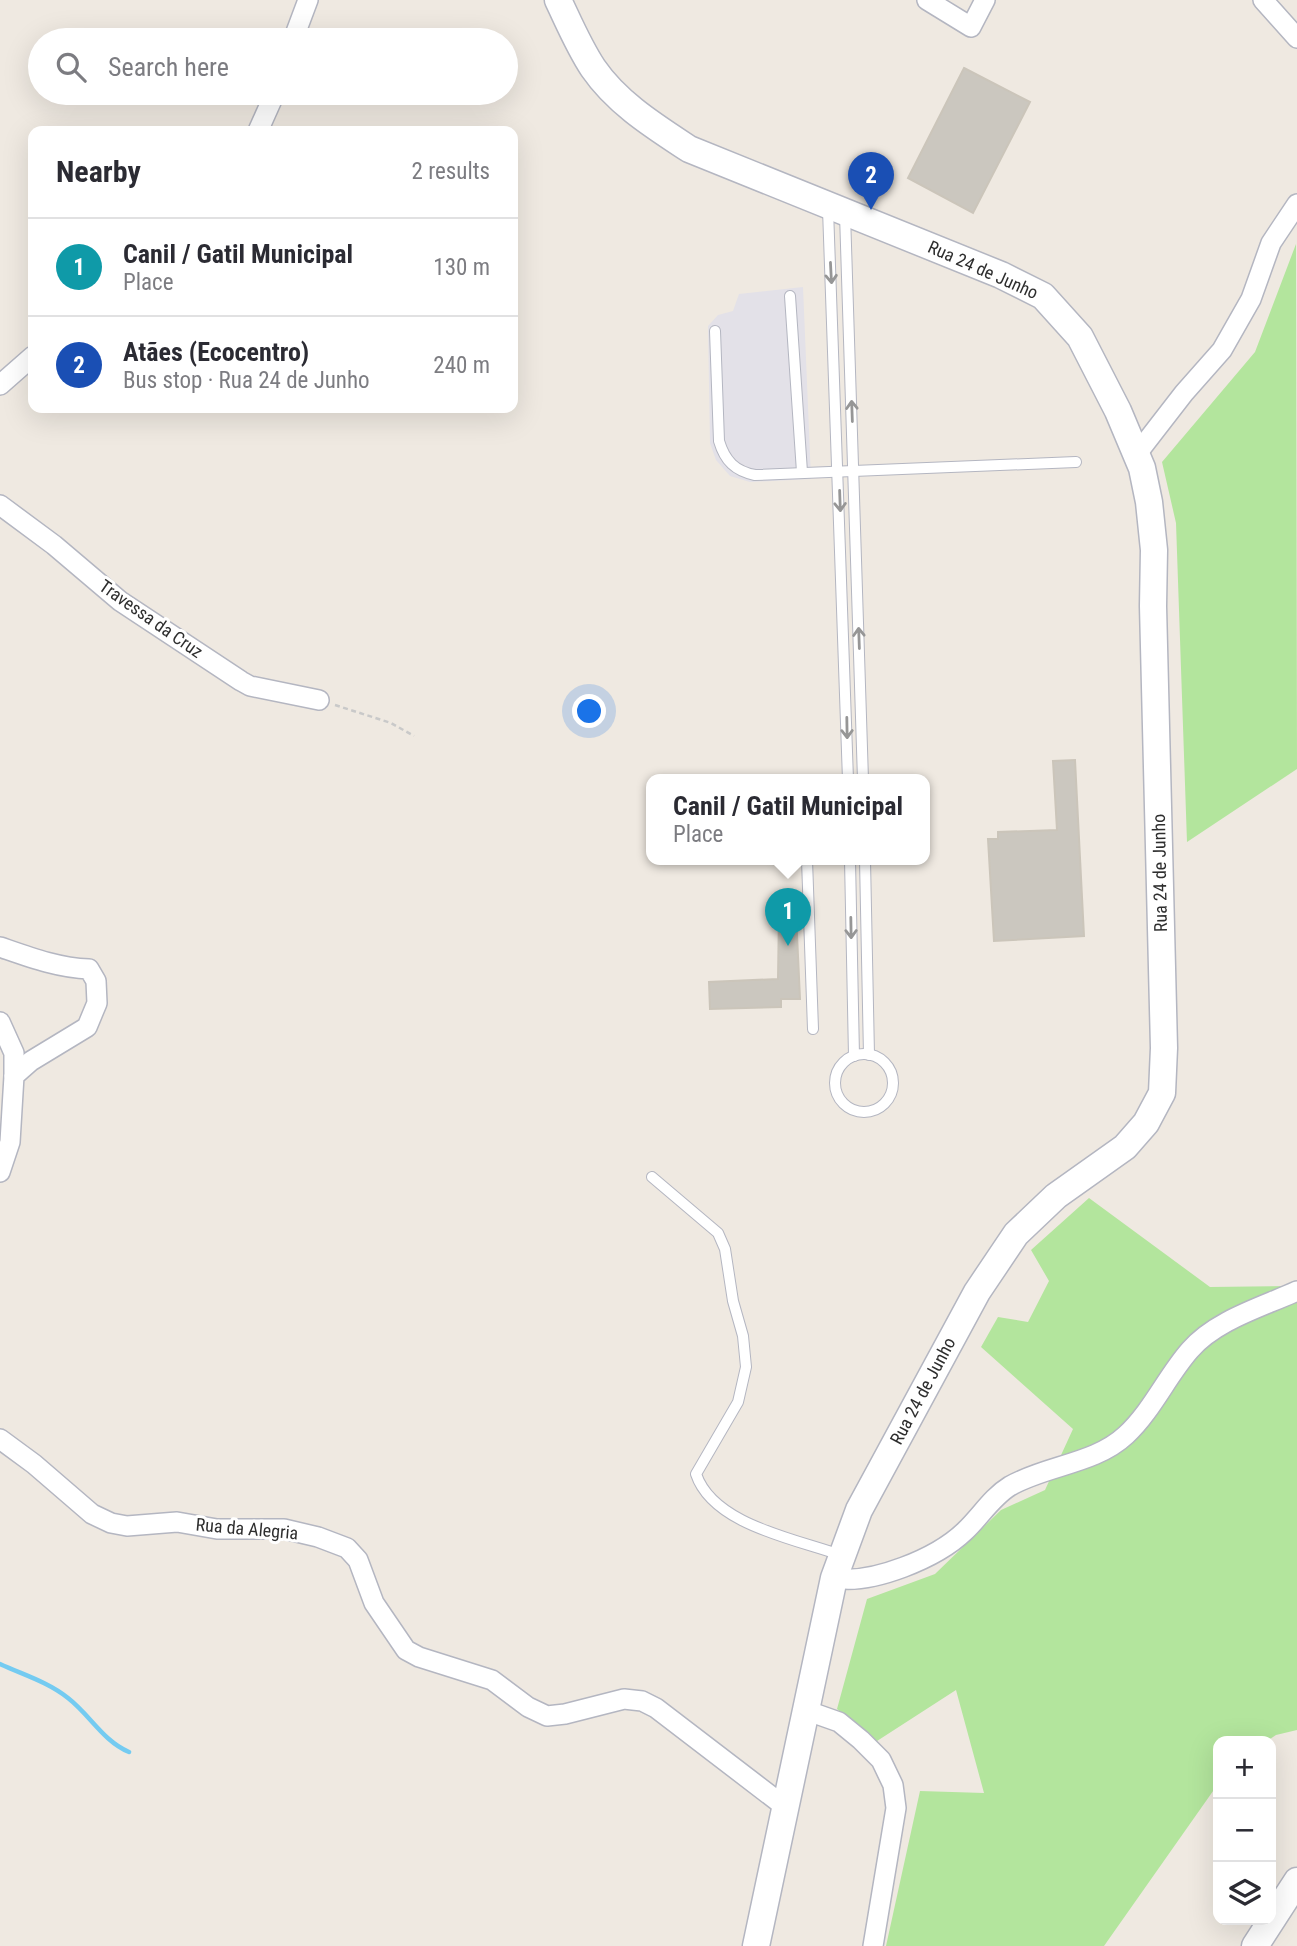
<!DOCTYPE html>
<meta charset="utf-8">
<style>
:root{--surface:#fff;--page:#f2f2f3;--text:#2b2b33;--muted:#7c7c81;--line:#e1e1e2;--accent:#405cfc}
body{margin:0;font-family:"Roboto Condensed",sans-serif;background:var(--page);color:var(--text)}
.controls{position:absolute;right:21px;bottom:21px;display:grid;overflow:hidden;border-radius:14px;box-shadow:0 7px 28px #0002}
.controls button{width:63px;height:63px;display:grid;place-items:center;padding:0;border:0;border-bottom:2px solid var(--line);background:var(--surface);color:var(--text);font:35px sans-serif}
.you{position:absolute;left:590px;top:712px;width:24px;height:24px;margin:-18px;border:5px solid #fff;border-radius:50%;background:#1a73e8;box-shadow:0 0 0 10px #1a73e833}
.badge{display:grid;place-items:center;width:46px;height:46px;border-radius:50%;background:var(--accent);color:#fff;font-size:23px;font-weight:700}
.pin{position:absolute;translate:-50% -58px;filter:drop-shadow(0 2px 4px #0008)}
.pin::after{content:'';position:absolute;top:37px;width:24px;height:21px;background:inherit;clip-path:polygon(0 0,100% 0,50% 100%)}
.popup{position:absolute;left:646px;top:774px;width:284px;height:91px;box-sizing:border-box;display:grid;place-content:center;border-radius:14px;background:var(--surface);filter:drop-shadow(0 2px 5px #0005);font-size:23px;white-space:nowrap;color:var(--muted)}
.popup b{font-size:26px;color:var(--text)}
.popup::after{content:'';position:absolute;left:50%;top:100%;margin-left:-14px;border:14px solid transparent;border-top-color:var(--surface)}
.list{margin:0;padding:0;list-style:none}
h2{display:flex;justify-content:space-between;align-items:center;height:91px;margin:0;padding:0 28px;font-size:30px}
h2 small{font-size:23px;font-weight:400;color:var(--muted)}
.list li{display:grid;grid-template-columns:46px 1fr auto;gap:21px;align-items:center;box-sizing:border-box;height:98px;padding:0 28px;border-top:2px solid var(--line)}
.list b{display:block;font-size:26px;white-space:nowrap}
.list p{margin:0;font-size:23px;white-space:nowrap;color:var(--muted)}
.list em{font-size:23px;font-style:normal;color:var(--muted)}
.icon{flex:none;width:38px;height:38px;fill:none;stroke:currentColor;stroke-width:2;stroke-linecap:round;stroke-linejoin:round}
.map{position:relative;flex:none;width:1297px;height:1946px;overflow:hidden}
.search{position:absolute;background:var(--surface);box-shadow:0 7px 28px #0002;left:28px;top:28px;width:490px;height:77px;display:flex;align-items:center;gap:18px;box-sizing:border-box;padding:0 24px;border-radius:38px;color:var(--muted);font-size:26px}
.panel{position:absolute;background:var(--surface);box-shadow:0 7px 28px #0002;left:28px;top:126px;width:490px;height:287px;border-radius:14px}
.map>svg:first-child{display:block}
.industrial{fill:#e3e1e8}
.green{fill:#b3e59d}
.lines{fill:none;stroke-linecap:round;stroke-linejoin:round}
.stream{stroke:#74cbf1;stroke-width:4.5}
.building{fill:#cbc7bf;stroke:#cbc5ba;stroke-width:2}
.service-casing{stroke:#b4b6c1;stroke-width:12}
.minor-casing{stroke:#b4b6c1;stroke-width:22}
.secondary-casing{stroke:#b4b6c1;stroke-width:29}
.path{stroke:#c9c9c9;stroke-width:2.5;stroke-dasharray:5 3.5;stroke-linecap:butt}
.service{stroke:#fff;stroke-width:10}
.minor{stroke:#fff;stroke-width:19}
.secondary{stroke:#fff;stroke-width:26}
.oneway{stroke:#969696}
.labels{text-anchor:middle;stroke-width:6;stroke-linejoin:round;paint-order:stroke}
.street-label{font-size:18px;fill:#2e2e2e;stroke:#fff}
</style>
<div class="map">
<svg width="1297" height="1946" viewBox="0 0 1297 1946">
<rect width="100%" height="100%" fill="#efe9e1"/>
<path class="industrial" d="M 803,287 L 811,479 L 750,482 L 730,476 L 716,460 L 710,443 L 708,326 L 718,315 L 733,311 L 739,294 Z"/>
<g class="green">
<path d="M 1296,244 L 1297,769 L 1187,842 L 1176,523 L 1162,462 L 1255,352 Z"/>
<path d="M 1089,1198 L 1210,1287 L 1297,1286 L 1297,1730 L 1276,1735 L 1267,1741 L 1218,1741 L 1218,1784 L 1104,1946 L 886,1946 L 920,1791 L 984,1793 L 956,1690 L 877,1741 L 837,1709 L 867,1599 L 935,1574 L 1001,1510 L 1045,1490 L 1073,1429 L 981,1347 L 998,1317 L 1028,1322 L 1049,1281 L 1031,1250 Z"/>
</g>
<g class="lines">
<path class="stream" d="M 0,1664 C 24,1675 48,1682 68,1698 C 90,1715 103,1741 129,1752"/>
</g>
<g class="building">
<path d="M 964,68 L 1030,102 L 973,213 L 908,178 Z"/>
<path d="M 1075,760 L 1084,936 L 994,941 L 988,839 L 998,839 L 998,832 L 1057,830 L 1053,761 Z"/>
<path d="M 779,913 L 796,913 L 800,999 L 781,999 L 781,1007 L 710,1009 L 709,982 L 778,979 Z"/>
</g>
<g class="lines">
<defs>
<g id="service">
<path d="M 828,209 L 848,780"/>
<path d="M 845,214 L 863,780"/>
<path d="M 790,296 L 802,472"/>
<path d="M 715,331 L 719,441 C 725,461 735,471 755,475 L 1076,462"/>
<path d="M 807,860 L 813,1029"/>
<path d="M 850,860 L 854,1056"/>
<path d="M 865,860 L 869,1055"/>
<circle cx="864" cy="1083" r="29"/>
<path d="M 652,1177 L 718,1233 L 725,1249 L 733,1301 L 743,1336 L 746,1367 L 738,1402 L 696,1474 C 713,1525 796,1539 840,1555"/>
</g>
<g id="minor">
<path d="M 927,0 L 971,27 L 985,0"/>
<path d="M 1263,0 L 1297,38"/>
<path d="M 293,40 L 308,0"/>
<path d="M 258,131 L 275,93"/>
<path d="M 0,385 L 33,356"/>
<path d="M 1136,455 L 1184,393 L 1222,350 L 1251,299 L 1271,243 L 1297,204"/>
<path d="M 0,505 L 54,545 L 120,601 L 241,681 L 250,686 L 319,700"/>
<path d="M 0,947 C 29,957 58,968 89,969 L 96,981 L 97,1003 L 87,1027 L 31,1061 L 14,1076 L 10,1142 L 0,1172"/>
<path d="M 0,1022 L 14,1053 L 14,1076"/>
<path d="M 0,1439 L 34,1464 L 92,1514 L 111,1523 L 127,1526 L 177,1522 L 217,1529 L 284,1529 L 318,1537 L 347,1548 L 358,1560 L 374,1603 L 406,1650 L 419,1657 L 492,1680 L 528,1707 L 547,1716 L 565,1714 L 624,1699 L 642,1701 L 656,1708 L 784,1806"/>
<path d="M 834,1578 C 872,1585 937,1558 965,1531 C 980,1517 992,1497 1010,1486 C 1047,1465 1095,1464 1126,1435 C 1152,1411 1167,1376 1190,1350 C 1216,1320 1262,1307 1297,1291"/>
<path d="M 805,1710 L 839,1722 L 861,1740 L 881,1760 L 893,1785 L 896,1808 L 873,1946"/>
</g>
<g id="secondary">
<path d="M 558,0 C 569,23 579,47 593,68 C 617,103 654,126 689,149 L 1001,275 L 1043,296 L 1080,337 L 1118,411 L 1142,468 L 1149,502 L 1154,550 L 1153,606 L 1164,1048 L 1162,1093 L 1146,1123 L 1125,1147 L 1056,1196 L 1016,1234 L 977,1292 L 859,1510 L 834,1578 L 756,1946"/>
<path d="M 1255,1946 L 1297,1881"/>
</g>
</defs>
<use href="#service" class="service-casing"/>
<use href="#minor" class="minor-casing"/>
<use href="#secondary" class="secondary-casing"/>
<path class="path" d="M 335,705 L 391,723 L 414,736"/>
<use href="#service" class="service"/>
<use href="#minor" class="minor"/>
<use href="#secondary" class="secondary"/>
</g>
<defs><path id="oneway-shaft" d="M-6 0H5M1.5-3L5.5 0L1.5 3" fill="none" stroke-width="1.6" stroke-linecap="round" stroke-linejoin="round" transform="scale(1.75)"/></defs>
<g class="oneway">
<use href="#oneway-shaft" transform="translate(831 273) rotate(87)"/>
<use href="#oneway-shaft" transform="translate(852 411) rotate(-92)"/>
<use href="#oneway-shaft" transform="translate(840 501) rotate(88)"/>
<use href="#oneway-shaft" transform="translate(859 638) rotate(-92)"/>
<use href="#oneway-shaft" transform="translate(847 728) rotate(89)"/>
<use href="#oneway-shaft" transform="translate(851 928) rotate(89)"/>
</g>
<g class="labels">
<g class="street-label">
<text transform="translate(983 270) rotate(24)" y="6">Rua 24 de Junho</text>
<text transform="translate(151 619) rotate(35)" y="6">Travessa da Cruz</text>
<text transform="translate(1160 873) rotate(-91)" y="6">Rua 24 de Junho</text>
<text transform="translate(923 1391) rotate(-62)" y="6">Rua 24 de Junho</text>
<text transform="translate(247 1529) rotate(5)" y="6">Rua da Alegria</text>
</g>
</g>
</svg>
<div class="controls">
<button>+</button>
<button>−</button>
<button><svg class="icon" aria-label="layers" viewBox="0 0 24 24"><path d="M12 4l9 5-9 5-9-5zM3 14l9 5 9-5"/></svg></button>
</div>
<div class="you"></div>
<div class="pin badge" style="left:788px;top:946px;background:#0f9aa8">1</div>
<div class="popup"><b>Canil / Gatil Municipal</b>Place</div>
<div class="pin badge" style="left:871px;top:210px;background:#1a4fb4">2</div>
<div class="search"><svg class="icon" aria-label="search" viewBox="0 0 24 24"><circle cx="10" cy="10" r="6"/><path d="M15 15l6 6"/></svg>Search here</div>
<section class="panel">
<h2>Nearby<small>2 results</small></h2>
<ul class="list">
<li><span class="badge" style="background:#0f9aa8">1</span><div><b>Canil / Gatil Municipal</b><p>Place</p></div><em>130 m</em></li>
<li><span class="badge" style="background:#1a4fb4">2</span><div><b>Atães (Ecocentro)</b><p>Bus stop · Rua 24 de Junho</p></div><em>240 m</em></li>
</ul>
</section>
</div>
